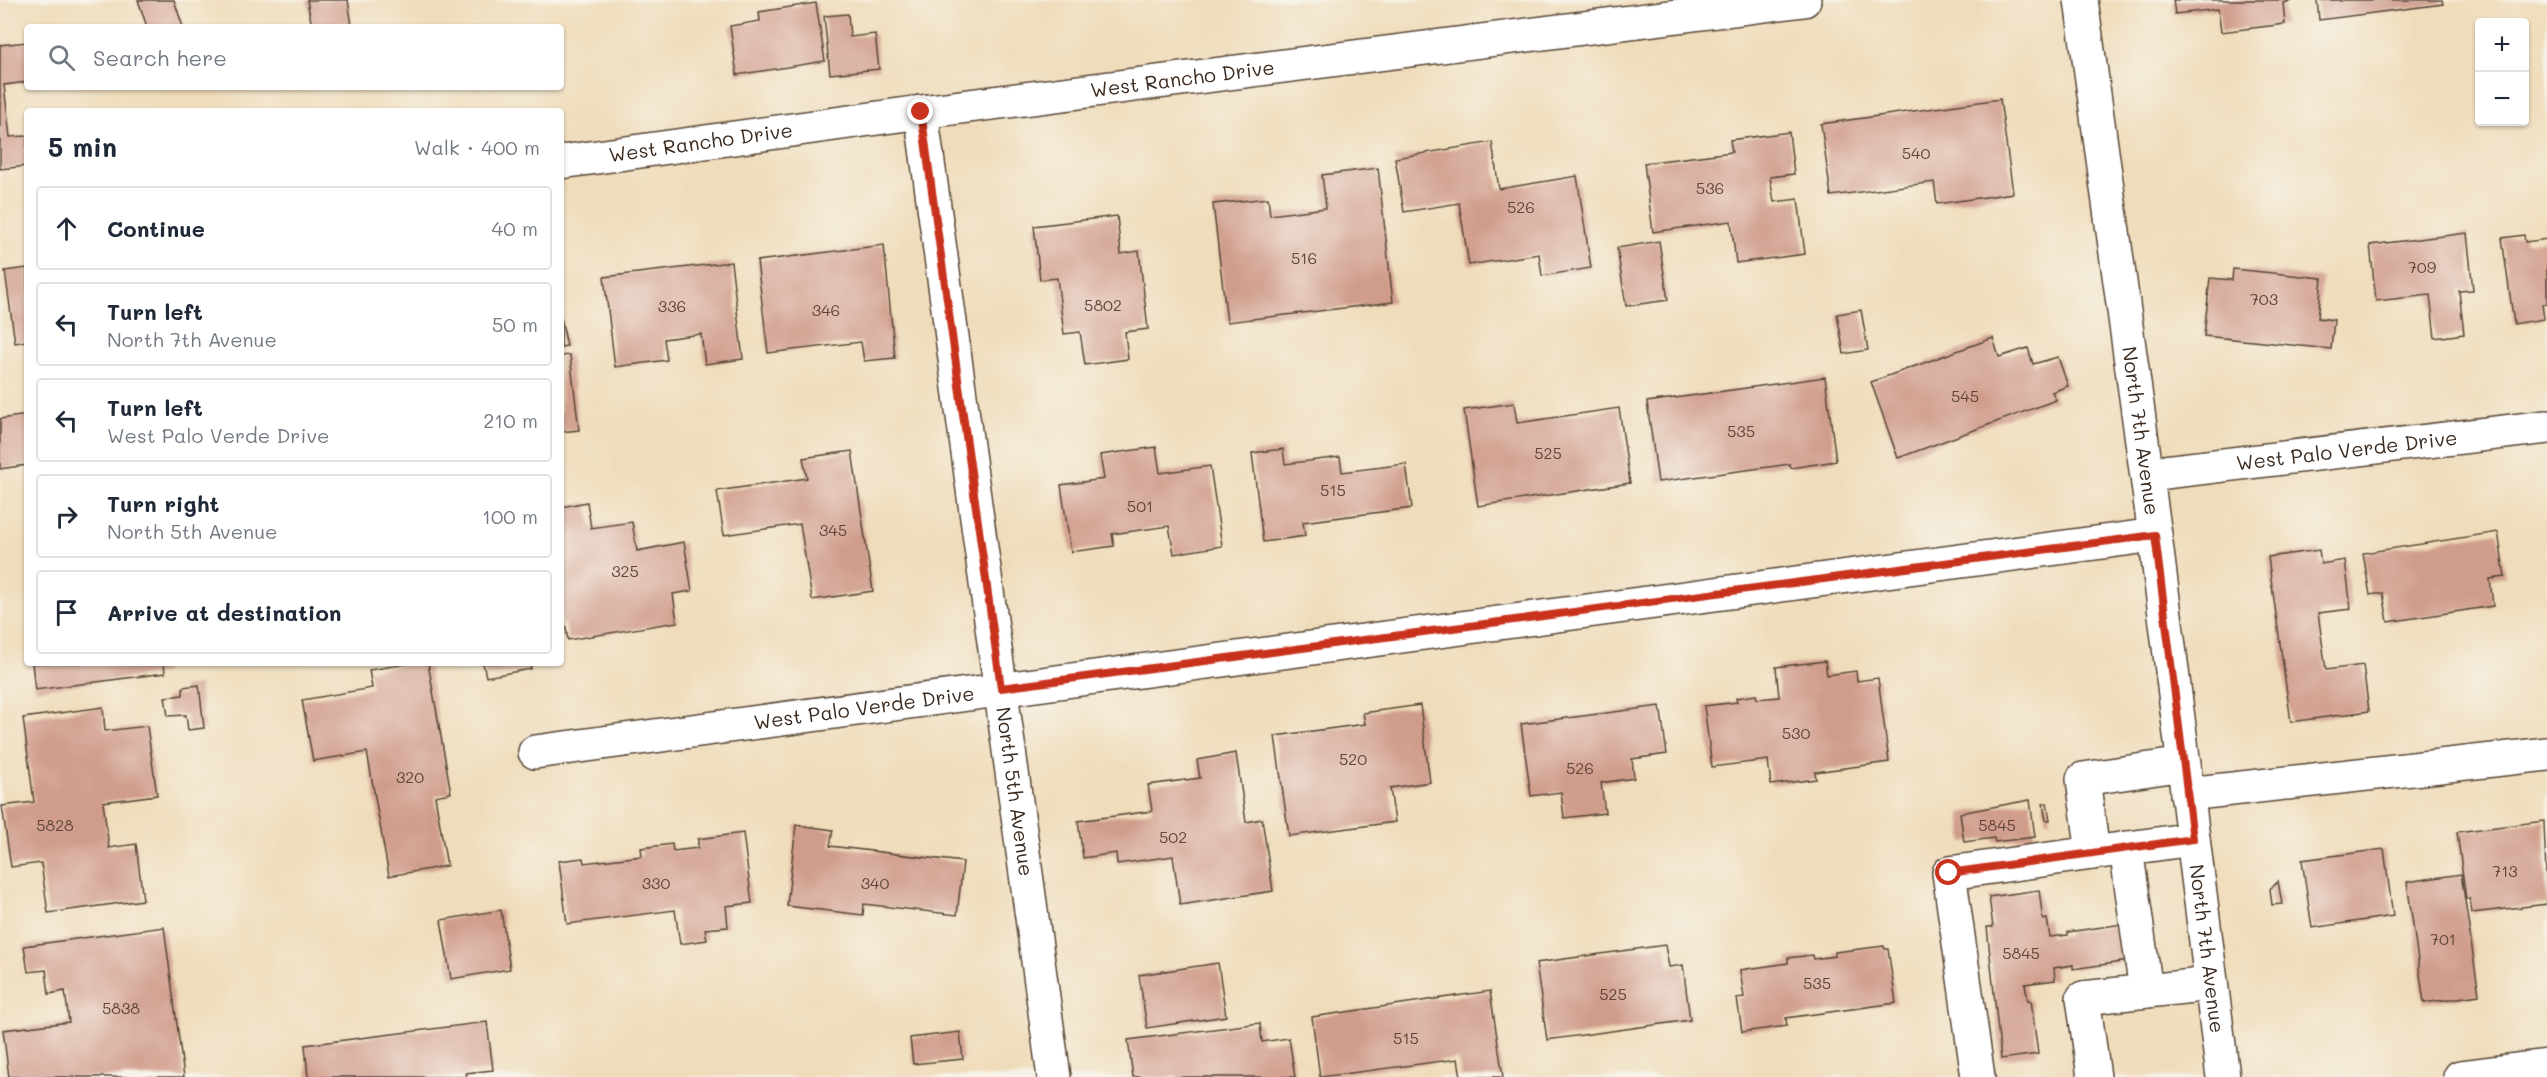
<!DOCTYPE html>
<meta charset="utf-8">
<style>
:root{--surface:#fff;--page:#f2f2f3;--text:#1f2937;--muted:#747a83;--line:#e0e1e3}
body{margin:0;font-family:Mali,sans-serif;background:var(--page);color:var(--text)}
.controls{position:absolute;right:18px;top:18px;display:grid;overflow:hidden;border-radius:6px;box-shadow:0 2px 4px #0004}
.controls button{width:54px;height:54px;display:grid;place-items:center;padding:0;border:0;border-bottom:2px solid var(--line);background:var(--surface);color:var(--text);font:30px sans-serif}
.stop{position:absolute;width:18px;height:18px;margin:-14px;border:4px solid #c8321e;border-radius:50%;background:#fff}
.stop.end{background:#c8321e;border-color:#fff;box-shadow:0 2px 6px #0008}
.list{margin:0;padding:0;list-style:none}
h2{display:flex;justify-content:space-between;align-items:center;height:78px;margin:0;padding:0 24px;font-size:26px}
h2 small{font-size:20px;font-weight:400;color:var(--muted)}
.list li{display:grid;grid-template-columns:39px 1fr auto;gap:18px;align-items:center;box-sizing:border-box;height:84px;margin:0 12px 12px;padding:0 12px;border:2px solid var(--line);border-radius:6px}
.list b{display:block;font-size:22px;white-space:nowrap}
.list p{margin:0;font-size:20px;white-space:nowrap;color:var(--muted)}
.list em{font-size:20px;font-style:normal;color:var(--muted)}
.icon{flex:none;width:33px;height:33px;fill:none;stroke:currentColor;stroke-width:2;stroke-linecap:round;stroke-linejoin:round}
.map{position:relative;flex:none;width:2547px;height:1077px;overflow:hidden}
.search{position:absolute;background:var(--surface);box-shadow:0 2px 4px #0004;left:24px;top:24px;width:540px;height:66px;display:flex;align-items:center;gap:15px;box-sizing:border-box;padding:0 21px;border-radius:6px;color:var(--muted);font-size:22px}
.panel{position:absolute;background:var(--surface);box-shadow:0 2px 4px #0004;left:24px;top:108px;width:540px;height:558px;border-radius:6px}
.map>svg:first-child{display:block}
.building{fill:#d09c8c}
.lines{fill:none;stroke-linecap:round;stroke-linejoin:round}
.minor-casing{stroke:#564535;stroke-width:36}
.major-casing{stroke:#564535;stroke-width:36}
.minor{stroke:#fff;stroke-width:33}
.major{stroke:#fff;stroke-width:33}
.route{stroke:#c8321e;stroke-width:8}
.labels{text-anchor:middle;stroke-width:5;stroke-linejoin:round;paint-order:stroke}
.number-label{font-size:16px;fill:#60463a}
.street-label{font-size:20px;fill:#3b2a1e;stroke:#f7f3e8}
</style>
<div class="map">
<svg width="2547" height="1077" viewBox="0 0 2547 1077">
<rect width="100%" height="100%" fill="#f7f3e8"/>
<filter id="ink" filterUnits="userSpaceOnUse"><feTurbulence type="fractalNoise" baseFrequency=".0167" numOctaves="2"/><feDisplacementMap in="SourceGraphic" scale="12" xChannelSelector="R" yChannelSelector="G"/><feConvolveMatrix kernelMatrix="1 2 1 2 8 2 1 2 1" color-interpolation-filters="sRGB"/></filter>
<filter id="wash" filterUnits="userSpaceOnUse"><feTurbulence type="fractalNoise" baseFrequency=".008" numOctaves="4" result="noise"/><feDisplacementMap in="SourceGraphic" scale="24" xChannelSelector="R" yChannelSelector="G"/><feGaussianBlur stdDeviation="1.35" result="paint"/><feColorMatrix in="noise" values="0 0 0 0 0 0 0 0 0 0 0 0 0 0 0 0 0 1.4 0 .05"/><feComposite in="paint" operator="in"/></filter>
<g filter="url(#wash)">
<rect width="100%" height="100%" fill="#efdcba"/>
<g id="blocks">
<g class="building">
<path d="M 138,0 L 174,0 L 183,27 L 147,27 Z"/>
<path d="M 307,0 L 348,0 L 352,26 L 312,27 Z"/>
<path d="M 2173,0 L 2292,0 L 2292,1 L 2283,3 L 2285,24 L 2221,32 L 2218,9 L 2175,14 Z"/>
<path d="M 2317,0 L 2442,0 L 2443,4 L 2319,20 Z"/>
<path d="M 816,3 L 825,61 L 737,75 L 730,26 L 760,21 L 759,12 Z"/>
<path d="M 848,14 L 850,37 L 875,34 L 879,69 L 830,74 L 824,16 Z"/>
<path d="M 27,42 L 27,82 L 4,85 L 10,137 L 27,136 L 27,166 L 0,169 L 0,45 Z"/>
<path d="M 2000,99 L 2013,193 L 1937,204 L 1934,182 L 1831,196 L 1821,124 Z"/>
<path d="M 1789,132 L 1794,174 L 1770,177 L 1774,202 L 1798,199 L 1805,254 L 1736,263 L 1731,221 L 1653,232 L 1644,163 L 1732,152 L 1730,140 Z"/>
<path d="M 1492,142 L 1499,189 L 1577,176 L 1591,268 L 1542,276 L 1539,254 L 1469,265 L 1459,203 L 1404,212 L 1395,158 Z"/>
<path d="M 1378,168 L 1393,302 L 1227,322 L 1213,204 L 1268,198 L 1270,215 L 1326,208 L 1322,175 Z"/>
<path d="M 1117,216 L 1121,254 L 1139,251 L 1148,329 L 1125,332 L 1128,359 L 1085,365 L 1080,332 L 1064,334 L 1057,278 L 1040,280 L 1034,226 Z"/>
<path d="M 2467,233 L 2473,290 L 2459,291 L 2464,334 L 2435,338 L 2430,295 L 2376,301 L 2370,245 Z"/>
<path d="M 2524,235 L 2525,242 L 2547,239 L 2547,304 L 2542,304 L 2544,319 L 2514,324 L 2502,238 Z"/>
<path d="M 1659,241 L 1668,300 L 1626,306 L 1617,248 Z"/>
<path d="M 884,245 L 895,358 L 864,361 L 861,342 L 768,353 L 757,261 Z"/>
<path d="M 731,262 L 743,359 L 705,364 L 701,334 L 664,339 L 667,360 L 615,367 L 604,277 Z"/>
<path d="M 27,268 L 27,341 L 15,343 L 5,271 Z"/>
<path d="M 2233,269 L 2322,278 L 2318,318 L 2334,320 L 2331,349 L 2204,336 L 2210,278 L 2232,280 Z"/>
<path d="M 1861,310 L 1868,350 L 1844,354 L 1837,314 Z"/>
<path d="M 561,318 L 567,346 L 561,347 Z"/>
<path d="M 1993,338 L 1999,357 L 2028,348 L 2033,364 L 2058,357 L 2068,386 L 2052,392 L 2056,400 L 1898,458 L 1871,382 Z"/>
<path d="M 570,355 L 579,430 L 561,432 L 561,356 Z"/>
<path d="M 1825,377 L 1836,461 L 1791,468 L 1790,464 L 1658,482 L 1647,402 Z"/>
<path d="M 1514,403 L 1517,423 L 1619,408 L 1630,483 L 1478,506 L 1464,410 Z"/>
<path d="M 27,415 L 27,465 L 0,469 L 0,419 Z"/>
<path d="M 1156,447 L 1160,473 L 1210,466 L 1222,546 L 1174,554 L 1169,526 L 1112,534 L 1114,546 L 1071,552 L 1061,485 L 1104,479 L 1100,455 Z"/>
<path d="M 1283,449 L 1285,464 L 1340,457 L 1342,472 L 1406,464 L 1412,508 L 1303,522 L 1305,536 L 1263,542 L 1252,453 Z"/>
<path d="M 852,451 L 873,591 L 812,600 L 800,524 L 724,535 L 717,491 L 807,478 L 803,458 Z"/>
<path d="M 587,502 L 591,528 L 632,522 L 637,551 L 684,542 L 692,591 L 673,594 L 677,622 L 568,640 L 565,623 L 561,624 L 561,507 Z"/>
<path d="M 2498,532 L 2505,577 L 2490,579 L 2493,606 L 2388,622 L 2383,593 L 2370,595 L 2363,553 Z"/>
<path d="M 2319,550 L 2321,564 L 2345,560 L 2351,609 L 2318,613 L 2326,670 L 2363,665 L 2369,711 L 2291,722 L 2268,557 Z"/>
<path d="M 1825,661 L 1827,675 L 1856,671 L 1857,681 L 1878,678 L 1889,762 L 1815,772 L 1816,779 L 1771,785 L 1768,760 L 1712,767 L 1704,706 L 1737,702 L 1736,698 L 1756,695 L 1757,699 L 1779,697 L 1776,667 Z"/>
<path d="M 32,663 L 164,663 L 165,673 L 35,690 Z"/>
<path d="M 412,663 L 428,663 L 451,793 L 435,796 L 447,866 L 389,876 L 367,752 L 313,761 L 302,700 L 372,688 L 369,670 Z"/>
<path d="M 483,663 L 530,663 L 531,669 L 486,677 Z"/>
<path d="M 199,685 L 204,728 L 188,730 L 186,715 L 168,716 L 165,697 L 183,695 L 183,687 Z"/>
<path d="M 1420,705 L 1430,782 L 1390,788 L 1395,822 L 1289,836 L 1275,736 L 1365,724 L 1363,713 Z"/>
<path d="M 1660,706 L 1667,754 L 1632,759 L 1634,778 L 1601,783 L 1605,813 L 1564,818 L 1561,792 L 1531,796 L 1521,724 Z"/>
<path d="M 103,707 L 105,731 L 147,726 L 157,795 L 103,802 L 109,848 L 136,844 L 143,900 L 48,913 L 41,863 L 11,867 L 2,806 L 34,802 L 23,718 Z"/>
<path d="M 1236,753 L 1246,822 L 1262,819 L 1273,891 L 1180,905 L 1173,856 L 1117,864 L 1116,853 L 1083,858 L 1078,821 L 1152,811 L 1148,785 L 1200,778 L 1197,760 Z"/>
<path d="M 2030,800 L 2035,837 L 1995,842 L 1994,838 L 1964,842 L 1960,813 Z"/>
<path d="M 2047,803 L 2050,820 L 2046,820 L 2043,804 Z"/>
<path d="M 2544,821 L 2547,904 L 2472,913 L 2470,899 L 2466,899 L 2457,832 Z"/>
<path d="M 796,825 L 833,830 L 830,846 L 963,862 L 957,915 L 864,904 L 863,915 L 787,906 Z"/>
<path d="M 743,833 L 752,903 L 726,906 L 728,927 L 705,929 L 707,940 L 680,944 L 675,910 L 567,924 L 559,861 L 583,858 L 584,863 L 642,856 L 641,848 L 672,844 L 673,851 L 698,848 L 698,839 Z"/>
<path d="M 2384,849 L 2393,916 L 2312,928 L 2302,860 Z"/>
<path d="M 2461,874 L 2479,995 L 2424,1003 L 2407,882 Z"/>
<path d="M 2278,881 L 2282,904 L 2272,905 L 2270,889 Z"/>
<path d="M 2039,890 L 2043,920 L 2047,919 L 2050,937 L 2068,935 L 2068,932 L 2123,924 L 2128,961 L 2073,969 L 2073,965 L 2054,968 L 2055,980 L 2025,984 L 2028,1001 L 2031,1000 L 2038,1054 L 2001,1059 L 1987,927 L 1993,927 L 1989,897 Z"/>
<path d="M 501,910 L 510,969 L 451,979 L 441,920 Z"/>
<path d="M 164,927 L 184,1077 L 9,1077 L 3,1030 L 69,1022 L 65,991 L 49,994 L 46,970 L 28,972 L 24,946 Z"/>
<path d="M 1665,945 L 1669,967 L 1683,965 L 1690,1020 L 1547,1040 L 1536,963 Z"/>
<path d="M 1884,946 L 1885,949 L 1888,949 L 1896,1003 L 1786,1018 L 1787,1026 L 1742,1032 L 1737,998 L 1744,997 L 1740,970 L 1788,963 L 1788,958 L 1812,955 L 1813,959 L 1835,956 L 1835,952 Z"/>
<path d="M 1218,963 L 1226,1016 L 1147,1028 L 1139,975 Z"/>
<path d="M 1490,991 L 1503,1077 L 1461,1077 L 1458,1059 L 1320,1077 L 1312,1017 Z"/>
<path d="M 487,1022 L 493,1070 L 466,1073 L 467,1077 L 308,1077 L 305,1045 Z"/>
<path d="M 1260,1023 L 1262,1042 L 1289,1038 L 1295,1077 L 1133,1077 L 1128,1040 Z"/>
<path d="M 960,1032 L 963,1059 L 913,1064 L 910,1038 Z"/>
</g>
</g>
</g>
<g filter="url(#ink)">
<use href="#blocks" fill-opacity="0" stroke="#564535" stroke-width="1.5"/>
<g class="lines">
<defs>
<g id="minor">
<path id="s1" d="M 921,112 L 1054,1077"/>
<path id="s2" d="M 561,162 L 921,112 L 1804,0"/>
<path id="s3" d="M 2147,474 L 2547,427"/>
<path id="s4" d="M 535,752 L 2155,535"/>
<path d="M 2187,794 L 2547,754"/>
<path d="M 2126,848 L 2146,991"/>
<path d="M 2093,853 L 2083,779 L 2184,764"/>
<path d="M 1978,1077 L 1949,873 L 2193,839"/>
<path d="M 2094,1077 L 2083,998 L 2211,984"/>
</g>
<g id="major">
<path id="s5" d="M 2081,0 L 2155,535 L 2223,1077"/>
<path d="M 2460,1077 L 2547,1066"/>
</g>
</defs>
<use href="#minor" class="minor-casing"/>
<use href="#major" class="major-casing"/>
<use href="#minor" class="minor"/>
<use href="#major" class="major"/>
</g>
</g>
<g class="lines" filter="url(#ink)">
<path class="route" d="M 921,112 L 1001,688 L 2155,535 L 2193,839 L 1949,873"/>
</g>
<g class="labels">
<g class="number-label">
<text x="1916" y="159">540</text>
<text x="1710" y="194">536</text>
<text x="1521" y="213">526</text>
<text x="1304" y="264">516</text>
<text x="2422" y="273">709</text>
<text x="2264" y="305">703</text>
<text x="1103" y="311">5802</text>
<text x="672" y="312">336</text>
<text x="826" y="316">346</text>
<text x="1965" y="402">545</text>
<text x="1741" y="437">535</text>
<text x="1548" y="459">525</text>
<text x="1333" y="496">515</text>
<text x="1140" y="512">501</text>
<text x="833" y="536">345</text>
<text x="625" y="577">325</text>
<text x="1796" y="739">530</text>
<text x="1353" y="765">520</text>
<text x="1580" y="774">526</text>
<text x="410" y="783">320</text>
<text x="55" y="831">5828</text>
<text x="1997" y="831">5845</text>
<text x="1173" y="843">502</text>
<text x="2505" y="877">713</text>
<text x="656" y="889">330</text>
<text x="875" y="889">340</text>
<text x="2443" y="945">701</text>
<text x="2021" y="959">5845</text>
<text x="1817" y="989">535</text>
<text x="1613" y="1000">525</text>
<text x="121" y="1014">5838</text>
<text x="1406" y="1044">515</text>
</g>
<g class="street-label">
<text dy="7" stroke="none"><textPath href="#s2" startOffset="627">West Rancho Drive</textPath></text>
<text dy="7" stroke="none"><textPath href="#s2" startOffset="141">West Rancho Drive</textPath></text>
<text dy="7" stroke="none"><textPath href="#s5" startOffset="435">North 7th Avenue</textPath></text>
<text dy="7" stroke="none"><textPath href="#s3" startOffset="201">West Palo Verde Drive</textPath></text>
<text dy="7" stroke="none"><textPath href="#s4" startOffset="332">West Palo Verde Drive</textPath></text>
<text dy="7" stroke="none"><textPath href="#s1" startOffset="686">North 5th Avenue</textPath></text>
<text dy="7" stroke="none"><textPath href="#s5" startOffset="957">North 7th Avenue</textPath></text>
</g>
</g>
</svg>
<div class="controls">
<button>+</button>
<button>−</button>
</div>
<div class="stop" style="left:1949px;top:873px"></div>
<div class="stop end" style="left:921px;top:112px"></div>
<div class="search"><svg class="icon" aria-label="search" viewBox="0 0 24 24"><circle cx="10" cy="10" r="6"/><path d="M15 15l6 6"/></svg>Search here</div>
<section class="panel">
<h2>5 min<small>Walk · 400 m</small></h2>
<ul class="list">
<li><svg class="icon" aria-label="ahead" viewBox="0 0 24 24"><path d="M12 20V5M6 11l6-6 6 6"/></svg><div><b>Continue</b></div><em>40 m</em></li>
<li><svg class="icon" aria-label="left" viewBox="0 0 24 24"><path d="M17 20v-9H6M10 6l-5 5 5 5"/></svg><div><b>Turn left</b><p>North 7th Avenue</p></div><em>50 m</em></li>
<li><svg class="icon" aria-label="left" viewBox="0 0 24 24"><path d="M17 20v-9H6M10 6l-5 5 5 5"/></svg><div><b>Turn left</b><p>West Palo Verde Drive</p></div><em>210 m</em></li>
<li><svg class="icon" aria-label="right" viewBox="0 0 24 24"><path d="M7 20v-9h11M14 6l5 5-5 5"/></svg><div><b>Turn right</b><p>North 5th Avenue</p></div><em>100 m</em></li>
<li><svg class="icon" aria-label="arrive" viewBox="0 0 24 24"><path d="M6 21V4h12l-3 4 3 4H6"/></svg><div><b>Arrive at destination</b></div></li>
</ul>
</section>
</div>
